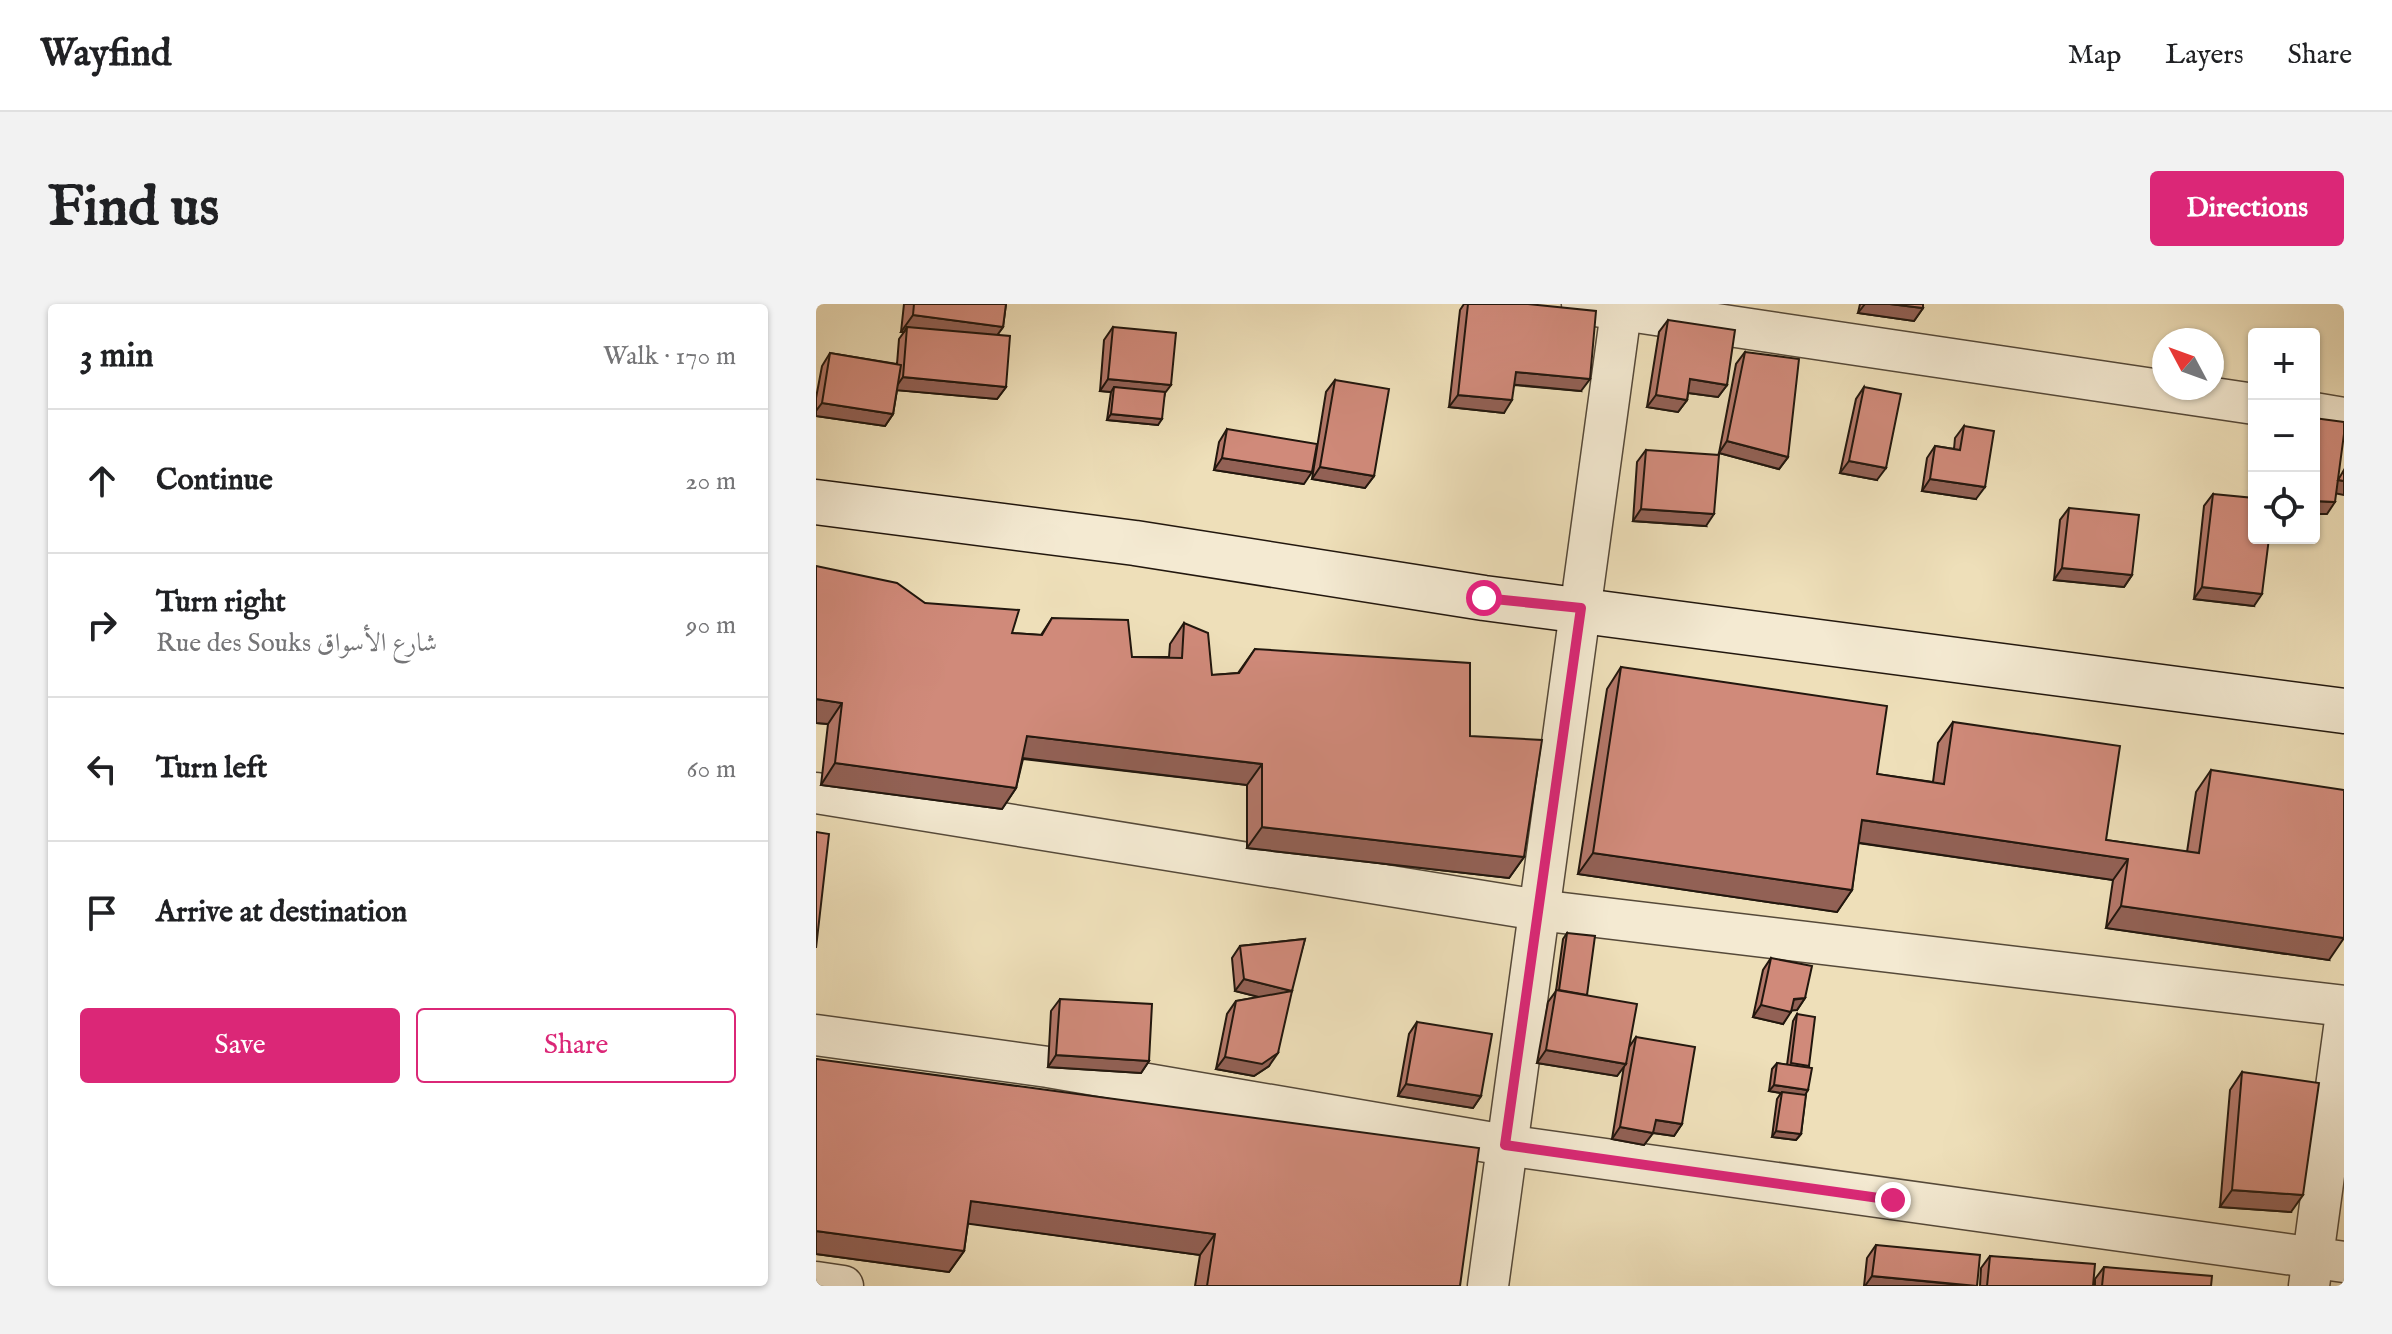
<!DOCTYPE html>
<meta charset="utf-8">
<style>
:root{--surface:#fff;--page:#f2f2f2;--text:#202124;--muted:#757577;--line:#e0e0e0;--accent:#db2777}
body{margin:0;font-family:"IM FELL English",Amiri,serif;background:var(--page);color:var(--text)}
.controls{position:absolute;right:24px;top:24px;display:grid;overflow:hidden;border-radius:8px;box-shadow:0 2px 6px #0004}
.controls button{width:72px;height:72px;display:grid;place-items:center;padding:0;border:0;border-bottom:2px solid var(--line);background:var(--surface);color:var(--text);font:40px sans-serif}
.compass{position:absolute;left:1336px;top:24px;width:72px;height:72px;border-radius:50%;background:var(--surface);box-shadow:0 2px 6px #0004;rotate:311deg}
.stop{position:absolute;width:24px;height:24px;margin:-18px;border:6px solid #db2777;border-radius:50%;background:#fff}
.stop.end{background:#db2777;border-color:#fff;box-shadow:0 2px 8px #0008}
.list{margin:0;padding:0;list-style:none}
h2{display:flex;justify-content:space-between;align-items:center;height:104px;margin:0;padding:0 32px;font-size:34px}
h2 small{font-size:26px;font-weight:400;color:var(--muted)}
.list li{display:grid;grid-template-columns:52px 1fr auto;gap:24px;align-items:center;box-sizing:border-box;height:144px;padding:0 32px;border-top:2px solid var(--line)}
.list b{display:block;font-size:30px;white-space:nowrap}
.list p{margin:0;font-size:26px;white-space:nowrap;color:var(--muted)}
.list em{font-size:26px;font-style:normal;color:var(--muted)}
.actions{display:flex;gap:16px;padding:24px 32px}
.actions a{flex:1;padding:18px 0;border:2px solid var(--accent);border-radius:8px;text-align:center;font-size:28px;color:var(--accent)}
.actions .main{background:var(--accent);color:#fff}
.icon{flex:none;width:44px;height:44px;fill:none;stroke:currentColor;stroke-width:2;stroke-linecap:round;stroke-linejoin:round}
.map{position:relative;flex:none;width:1528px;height:982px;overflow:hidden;border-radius:8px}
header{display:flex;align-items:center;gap:48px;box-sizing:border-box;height:112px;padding:0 40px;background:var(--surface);border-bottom:2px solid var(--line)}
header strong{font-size:38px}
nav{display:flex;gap:44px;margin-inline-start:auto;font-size:28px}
.intro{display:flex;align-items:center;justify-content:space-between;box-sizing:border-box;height:192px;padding:0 48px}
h1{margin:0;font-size:56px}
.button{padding:20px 36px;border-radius:8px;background:var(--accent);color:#fff;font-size:28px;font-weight:700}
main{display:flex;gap:48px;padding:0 48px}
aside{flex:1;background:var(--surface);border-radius:8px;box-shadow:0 2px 6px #0004}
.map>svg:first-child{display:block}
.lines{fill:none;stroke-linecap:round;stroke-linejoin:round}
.street-casing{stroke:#554939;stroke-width:43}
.secondary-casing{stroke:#22170e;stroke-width:47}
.street{stroke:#f4ead2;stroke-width:40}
.secondary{stroke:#f4ead2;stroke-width:44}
.wall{fill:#b37769;stroke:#22170e;stroke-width:2}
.shaded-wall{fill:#926155;stroke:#22170e;stroke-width:2}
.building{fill:#d08a7a;stroke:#22170e;stroke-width:2}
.route{stroke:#db2777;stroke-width:10}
</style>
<header>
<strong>Wayfind</strong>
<nav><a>Map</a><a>Layers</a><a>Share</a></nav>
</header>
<div class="intro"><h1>Find us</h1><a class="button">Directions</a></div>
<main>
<aside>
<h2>3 min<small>Walk · 170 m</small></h2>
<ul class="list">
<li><svg class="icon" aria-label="ahead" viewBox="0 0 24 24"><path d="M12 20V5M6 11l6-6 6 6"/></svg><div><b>Continue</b></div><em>20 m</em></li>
<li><svg class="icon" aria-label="right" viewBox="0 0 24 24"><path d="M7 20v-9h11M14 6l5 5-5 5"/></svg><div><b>Turn right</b><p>Rue des Souks شارع الأسواق</p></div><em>90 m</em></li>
<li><svg class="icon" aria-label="left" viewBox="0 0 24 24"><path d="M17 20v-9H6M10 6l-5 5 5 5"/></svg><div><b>Turn left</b></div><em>60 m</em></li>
<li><svg class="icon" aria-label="arrive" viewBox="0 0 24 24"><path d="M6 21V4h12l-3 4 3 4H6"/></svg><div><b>Arrive at destination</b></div></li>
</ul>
<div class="actions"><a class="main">Save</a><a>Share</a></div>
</aside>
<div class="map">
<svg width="1528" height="982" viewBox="0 0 1528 982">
<rect width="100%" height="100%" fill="#eedfb9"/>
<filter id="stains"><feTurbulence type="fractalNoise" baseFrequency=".0025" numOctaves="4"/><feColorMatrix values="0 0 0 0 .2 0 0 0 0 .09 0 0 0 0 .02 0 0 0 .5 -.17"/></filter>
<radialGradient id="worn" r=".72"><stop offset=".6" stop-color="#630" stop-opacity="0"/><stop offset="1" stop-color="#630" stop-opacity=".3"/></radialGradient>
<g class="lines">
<defs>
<g id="street">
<path d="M 766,0 L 1438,100"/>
<path d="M 1498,109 L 1528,114"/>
<path d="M 0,489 L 722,606 L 1528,702"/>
<path d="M 0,731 L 232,763 L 689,841 L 1528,958"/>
<path d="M 0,978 L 27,982"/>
<path d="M 672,982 L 806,0"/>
<path d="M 1493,982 L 1528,724"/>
</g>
<path id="secondary" d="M 0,198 L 319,239 L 668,294 L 1528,407"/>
</defs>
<use href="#street" class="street-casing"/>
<use href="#secondary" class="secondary-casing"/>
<use href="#street" class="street"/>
<use href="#secondary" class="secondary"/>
</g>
<g class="wall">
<path d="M 88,0 L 190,0 L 187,23 L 181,31 L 190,83 L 181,95 L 81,86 L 77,110 L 69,122 L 0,112 L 0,94 L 6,62 L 14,49 L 81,60 L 83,35 L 88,28 L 85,28 Z"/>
<path d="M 648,0 L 712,0 L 765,87 L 698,81 L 688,109 L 633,103 L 644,6 Z"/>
<path d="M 1044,0 L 1107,0 L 1107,4 L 1098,17 L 1042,9 Z"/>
<path d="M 852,16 L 911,81 L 902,93 L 872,89 L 871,96 L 862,108 L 831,103 L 843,28 Z"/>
<path d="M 297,23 L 349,89 L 342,121 L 291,116 L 295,88 L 284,87 L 288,36 Z"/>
<path d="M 929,48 L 972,153 L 963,165 L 903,149 L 920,60 Z"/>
<path d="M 519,76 L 558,172 L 549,184 L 496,175 L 510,88 Z"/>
<path d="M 1048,83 L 1061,176 L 1024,169 L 1040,95 Z"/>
<path d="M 1148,122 L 1160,195 L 1106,187 L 1111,154 L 1119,142 L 1138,145 L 1139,134 Z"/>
<path d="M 411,125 L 488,180 L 398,166 L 403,138 Z"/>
<path d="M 830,146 L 890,222 L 817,217 L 821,158 Z"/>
<path d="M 1397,190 L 1438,302 L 1378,295 L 1388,202 Z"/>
<path d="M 1253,204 L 1316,271 L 1308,283 L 1238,276 L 1244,216 Z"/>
<path d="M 109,299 L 196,329 L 225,331 L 236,314 L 316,353 L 353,353 L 354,340 L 368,319 L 396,371 L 422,369 L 439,345 L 654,432 L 708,553 L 693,574 L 431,544 L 431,481 L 207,455 L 200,484 L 186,505 L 5,481 L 12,420 L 0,419 Z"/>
<path d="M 805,363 L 1061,470 L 1117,478 L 1122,439 L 1137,418 L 1290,536 L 1371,548 L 1380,488 L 1395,466 L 1513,656 L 1290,624 L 1297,576 L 1042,539 L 1036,586 L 1021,608 L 762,570 L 791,385 Z"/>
<path d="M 751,629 L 771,691 L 813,743 L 820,733 L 866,820 L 858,832 L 837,829 L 828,841 L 796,835 L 808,762 L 801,772 L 721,759 L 732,698 L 740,687 L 747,635 Z"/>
<path d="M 489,635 L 453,762 L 438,772 L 400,765 L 411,710 L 420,697 L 443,693 L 419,687 L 416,654 L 424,642 Z"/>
<path d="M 955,654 L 989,694 L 981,706 L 975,706 L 967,720 L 937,713 L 947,666 Z"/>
<path d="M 244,695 L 333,757 L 325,769 L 232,763 L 235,707 Z"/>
<path d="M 981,710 L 993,762 L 985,830 L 980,836 L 956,833 L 961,795 L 965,789 L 953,787 L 956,765 L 961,759 L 971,761 L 977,717 Z"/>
<path d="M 601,718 L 665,792 L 657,804 L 582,792 L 593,730 Z"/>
<path d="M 0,755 L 644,982 L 379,982 L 384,951 L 152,919 L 148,947 L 133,968 L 0,950 Z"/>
<path d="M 1426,768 L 1475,908 L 1404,903 L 1414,786 Z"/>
<path d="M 1060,941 L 1161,982 L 1048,982 L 1051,954 Z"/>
<path d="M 1174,952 L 1277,982 L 1164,982 L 1165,964 Z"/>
<path d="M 1288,963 L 1395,982 L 1279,982 L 1279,975 Z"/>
</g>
<g class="shaded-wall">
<path d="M 1049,0 L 1074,0 L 1107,4 L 1098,17 L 1042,9 Z"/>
<path d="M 97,11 L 187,23 L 175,40 L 91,23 L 88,28 L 85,28 Z"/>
<path d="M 700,68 L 774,75 L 765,87 L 691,80 Z"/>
<path d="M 87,73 L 190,83 L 181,95 L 78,86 Z"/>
<path d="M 292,75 L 355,81 L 346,93 L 298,83 L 295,88 L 284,87 Z"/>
<path d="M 874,75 L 911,81 L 902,93 L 865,88 Z"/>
<path d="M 642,91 L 696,96 L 688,109 L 633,103 Z"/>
<path d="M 840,91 L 871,96 L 862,108 L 831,103 Z"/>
<path d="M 6,99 L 77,110 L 69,122 L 0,112 L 0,107 Z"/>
<path d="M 295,110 L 346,115 L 342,121 L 291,116 Z"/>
<path d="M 911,137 L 972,153 L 963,165 L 903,149 Z"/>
<path d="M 406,154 L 496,168 L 488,180 L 398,166 Z"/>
<path d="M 1033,157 L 1070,164 L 1061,176 L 1024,169 Z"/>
<path d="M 504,163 L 558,172 L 549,184 L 496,175 Z"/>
<path d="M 1114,175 L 1169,183 L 1160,195 L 1106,187 Z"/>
<path d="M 1522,176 L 1528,177 L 1528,191 L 1513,188 Z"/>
<path d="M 1498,197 L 1519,198 L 1511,210 L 1498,210 Z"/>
<path d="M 825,205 L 898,210 L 890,222 L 817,217 Z"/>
<path d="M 1246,264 L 1316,271 L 1308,283 L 1238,276 Z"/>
<path d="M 1386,283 L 1446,290 L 1438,302 L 1378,295 Z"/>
<path d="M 0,395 L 26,399 L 12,420 L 0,419 Z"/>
<path d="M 211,432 L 446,460 L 431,481 L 197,453 Z"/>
<path d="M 19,459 L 200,484 L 186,505 L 5,481 Z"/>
<path d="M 1046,516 L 1312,555 L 1297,576 L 1031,537 Z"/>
<path d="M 446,523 L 708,553 L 693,574 L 431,544 Z"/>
<path d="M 777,549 L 1036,586 L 1021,608 L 762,570 Z"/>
<path d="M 1305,602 L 1528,634 L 1513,656 L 1290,624 Z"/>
<path d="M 428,675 L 476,687 L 467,699 L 419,687 Z"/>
<path d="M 989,694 L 981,706 L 971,707 L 975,708 L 967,720 L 937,713 L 945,701 Z"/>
<path d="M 730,746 L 810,760 L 801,772 L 721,759 Z"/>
<path d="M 462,749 L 453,762 L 438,772 L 400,765 L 409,753 Z"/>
<path d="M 240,751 L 333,757 L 325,769 L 232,763 Z"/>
<path d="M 590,780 L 665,792 L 657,804 L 582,792 Z"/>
<path d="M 958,781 L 992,786 L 988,793 L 953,787 Z"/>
<path d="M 840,816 L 866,820 L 858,832 L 831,828 Z"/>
<path d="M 804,823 L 837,829 L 828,841 L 796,835 Z"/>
<path d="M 960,827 L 985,830 L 980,836 L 956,833 Z"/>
<path d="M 1416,886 L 1487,891 L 1475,908 L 1404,903 Z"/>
<path d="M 155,897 L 399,930 L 384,951 L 140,918 Z"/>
<path d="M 0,927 L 148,947 L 133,968 L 0,950 Z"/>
<path d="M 1056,972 L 1155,982 L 1049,982 Z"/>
</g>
<g class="building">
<path d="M 98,0 L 190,0 L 187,23 L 97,11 Z"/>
<path d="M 652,0 L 712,0 L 780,7 L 774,75 L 700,68 L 696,96 L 642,91 Z"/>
<path d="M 1074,0 L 1107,0 L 1107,4 Z"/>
<path d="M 852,16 L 919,26 L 911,81 L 874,75 L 871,96 L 840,91 Z"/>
<path d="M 91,23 L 194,32 L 190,83 L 87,73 Z"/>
<path d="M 297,23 L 360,29 L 355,81 L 292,75 Z"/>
<path d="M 929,48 L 983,55 L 972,153 L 911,137 Z"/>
<path d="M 14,49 L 85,61 L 77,110 L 6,99 Z"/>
<path d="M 519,76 L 573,85 L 558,172 L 504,163 Z"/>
<path d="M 298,83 L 349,88 L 346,115 L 295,110 Z"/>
<path d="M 1048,83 L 1085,90 L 1070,164 L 1033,157 Z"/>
<path d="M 1498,114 L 1528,118 L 1528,130 L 1519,198 L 1498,197 Z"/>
<path d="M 1148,122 L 1178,127 L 1169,183 L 1114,175 L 1119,142 L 1144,146 Z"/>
<path d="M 411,125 L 501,140 L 496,168 L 406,154 Z"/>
<path d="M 830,146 L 903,151 L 898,210 L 825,205 Z"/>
<path d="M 1528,166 L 1528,177 L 1522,176 Z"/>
<path d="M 1397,190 L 1438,194 L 1438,234 L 1453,234 L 1446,290 L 1386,283 Z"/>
<path d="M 1253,204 L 1323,211 L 1316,271 L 1246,264 Z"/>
<path d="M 0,262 L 81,279 L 109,299 L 203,306 L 196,329 L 226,331 L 236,314 L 312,316 L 316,353 L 366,354 L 368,319 L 392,329 L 396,371 L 423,369 L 439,345 L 654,359 L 654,432 L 726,436 L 708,553 L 446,523 L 446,460 L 211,432 L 200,484 L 19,459 L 26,399 L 0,395 Z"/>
<path d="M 805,363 L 1071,402 L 1061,470 L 1128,480 L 1137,418 L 1304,442 L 1290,536 L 1383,549 L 1395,466 L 1528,486 L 1528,634 L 1305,602 L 1312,555 L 1046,516 L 1036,586 L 777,549 Z"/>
<path d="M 0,528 L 13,530 L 0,644 Z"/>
<path d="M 751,629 L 779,632 L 771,691 L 743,686 Z"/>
<path d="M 489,635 L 476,687 L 428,675 L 424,642 Z"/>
<path d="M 955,654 L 996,662 L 989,694 L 978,695 L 975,708 L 945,701 Z"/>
<path d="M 740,686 L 821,700 L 810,760 L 730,746 Z"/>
<path d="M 476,687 L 462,749 L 446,760 L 409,753 L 420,697 Z"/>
<path d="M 244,695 L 336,700 L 333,757 L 240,751 Z"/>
<path d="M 981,710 L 999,713 L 993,762 L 975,759 Z"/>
<path d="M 601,718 L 676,730 L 665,792 L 590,780 Z"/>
<path d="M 820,733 L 879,743 L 866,820 L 840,816 L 837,829 L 804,823 Z"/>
<path d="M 0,755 L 663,844 L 644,982 L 391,982 L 399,930 L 155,897 L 148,947 L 0,927 Z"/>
<path d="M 961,759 L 996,764 L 992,786 L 958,781 Z"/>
<path d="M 1426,768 L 1503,779 L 1487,891 L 1416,886 Z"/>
<path d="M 966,788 L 990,791 L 985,830 L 960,827 Z"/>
<path d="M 1060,941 L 1164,951 L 1161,982 L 1056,972 Z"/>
<path d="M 1174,952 L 1279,960 L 1277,982 L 1171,982 Z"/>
<path d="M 1288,963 L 1396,972 L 1395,982 L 1286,982 Z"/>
</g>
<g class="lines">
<path class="route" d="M 668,294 L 765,304 L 689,841 L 1077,896"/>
</g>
<rect width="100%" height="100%" filter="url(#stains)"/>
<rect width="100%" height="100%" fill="url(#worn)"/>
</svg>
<div class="controls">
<button>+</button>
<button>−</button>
<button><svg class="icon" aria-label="locate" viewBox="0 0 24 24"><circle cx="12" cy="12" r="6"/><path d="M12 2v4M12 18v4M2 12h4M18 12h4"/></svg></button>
</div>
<svg class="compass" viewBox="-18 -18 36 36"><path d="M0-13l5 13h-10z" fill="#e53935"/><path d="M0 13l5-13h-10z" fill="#757577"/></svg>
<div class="stop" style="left:668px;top:294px"></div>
<div class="stop end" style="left:1077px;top:896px"></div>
</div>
</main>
